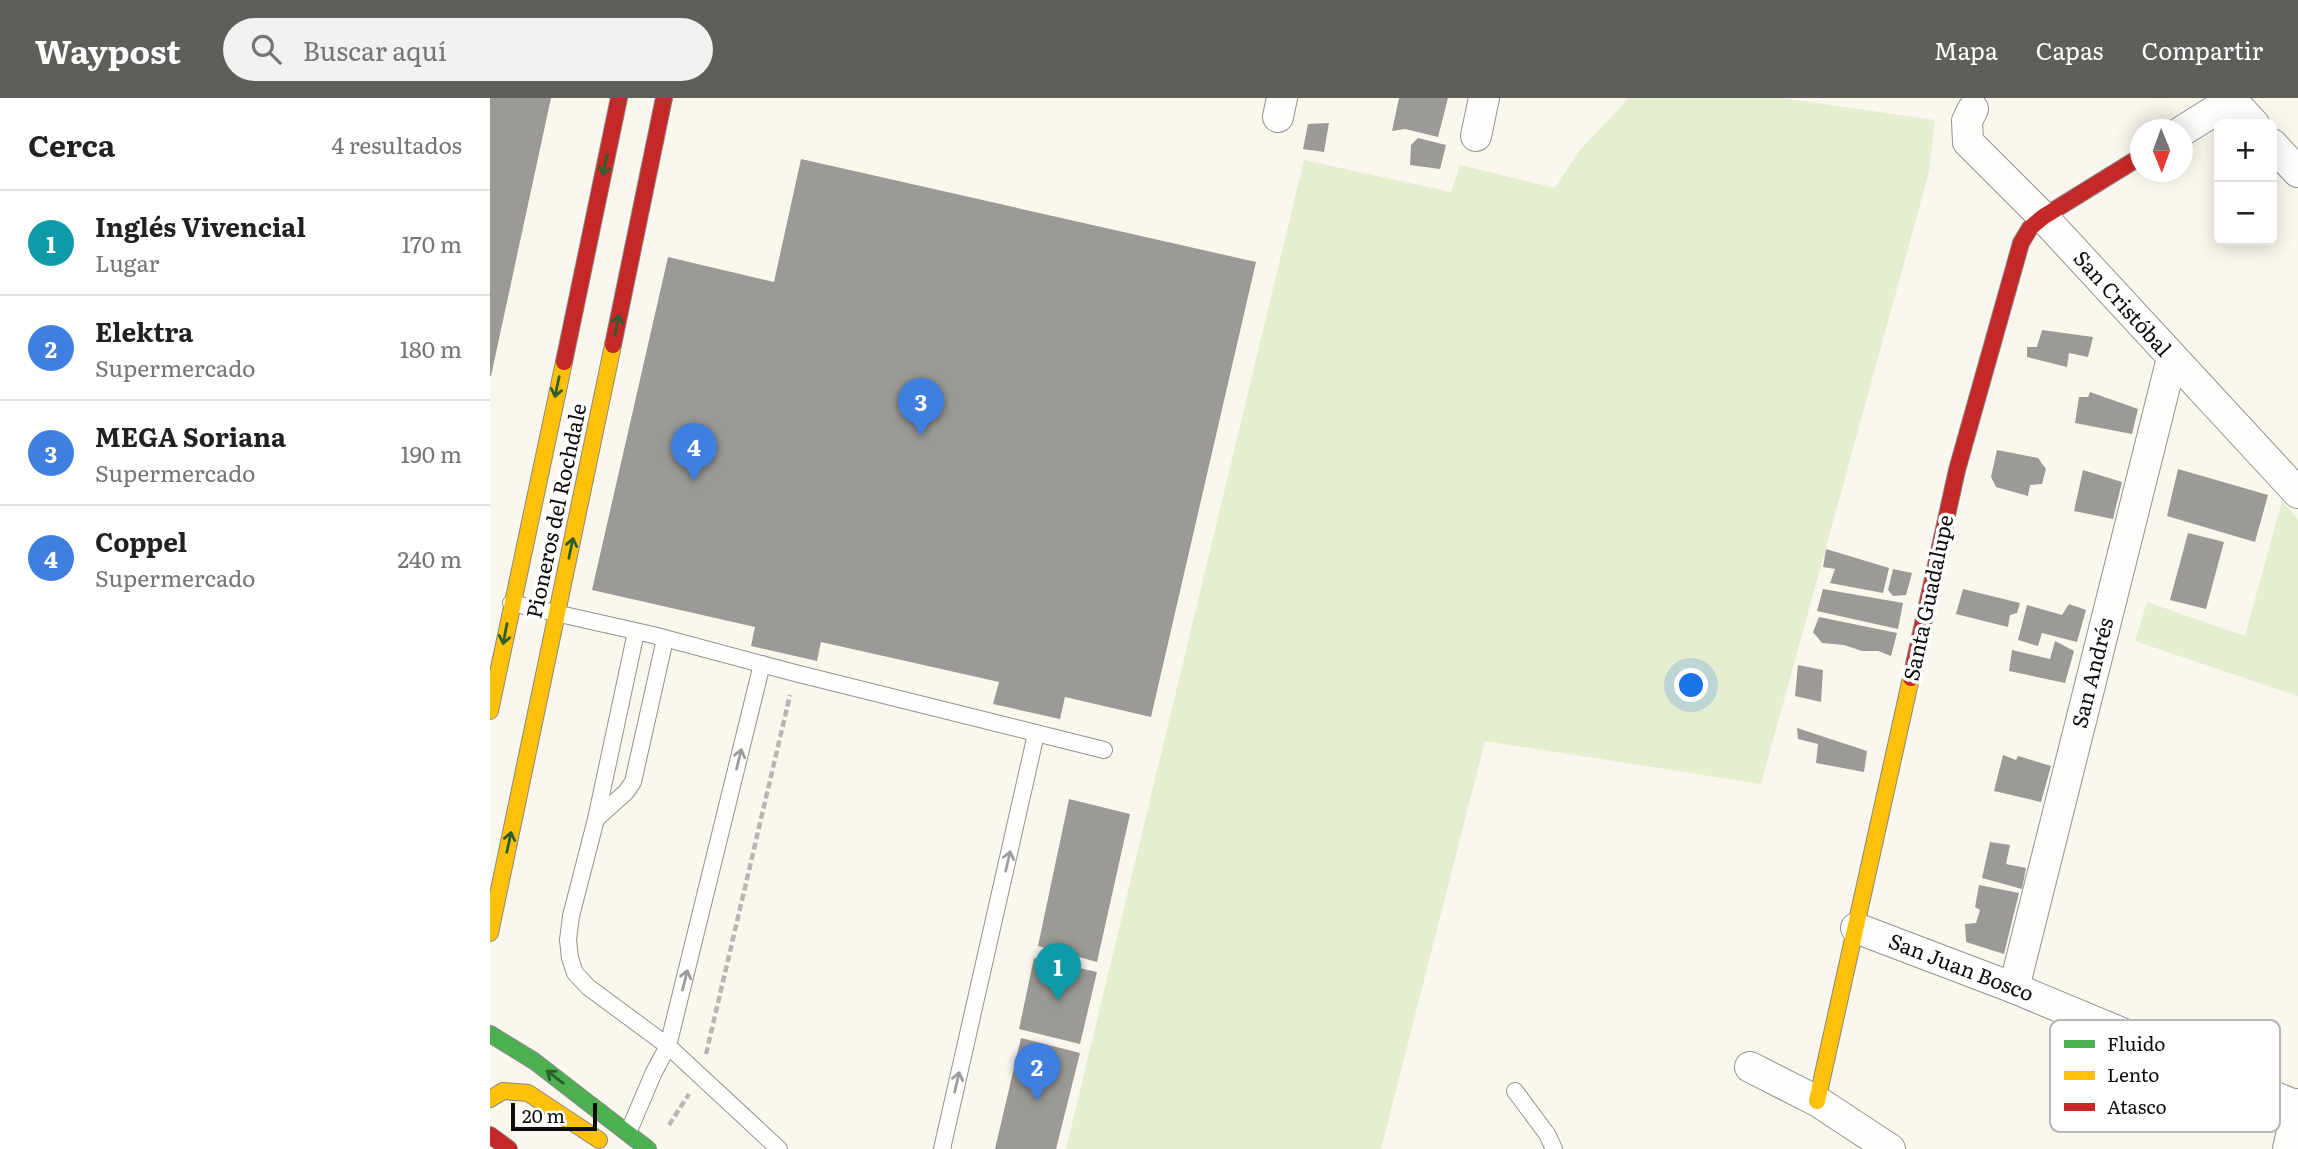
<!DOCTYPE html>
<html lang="es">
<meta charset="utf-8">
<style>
:root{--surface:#fff;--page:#f2f2f2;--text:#202124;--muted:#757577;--line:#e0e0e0;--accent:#5f5e5b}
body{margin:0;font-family:Literata,serif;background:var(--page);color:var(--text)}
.controls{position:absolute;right:21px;top:21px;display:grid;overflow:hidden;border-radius:10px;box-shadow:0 4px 18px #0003}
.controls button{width:63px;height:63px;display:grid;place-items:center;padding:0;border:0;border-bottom:2px solid var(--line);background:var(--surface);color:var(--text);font:35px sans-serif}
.compass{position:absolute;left:1640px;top:21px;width:63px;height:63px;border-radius:50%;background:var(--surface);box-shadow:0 4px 18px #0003;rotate:179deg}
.scale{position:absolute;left:21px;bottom:18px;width:86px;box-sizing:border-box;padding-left:7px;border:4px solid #0c0c0c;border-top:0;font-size:19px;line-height:24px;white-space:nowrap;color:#0c0c0c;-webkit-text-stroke:5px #fff;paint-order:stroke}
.you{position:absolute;left:1202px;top:588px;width:24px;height:24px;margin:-18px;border:5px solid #fff;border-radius:50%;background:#1a73e8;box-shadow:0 0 0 10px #1a73e833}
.badge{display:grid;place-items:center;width:46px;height:46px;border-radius:50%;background:var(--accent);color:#fff;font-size:23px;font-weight:700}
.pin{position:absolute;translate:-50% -58px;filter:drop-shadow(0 2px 4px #0008)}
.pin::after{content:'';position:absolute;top:37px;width:24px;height:21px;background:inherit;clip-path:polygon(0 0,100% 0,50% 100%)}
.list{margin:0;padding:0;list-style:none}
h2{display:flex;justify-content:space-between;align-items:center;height:91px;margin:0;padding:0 28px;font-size:30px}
h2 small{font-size:23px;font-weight:400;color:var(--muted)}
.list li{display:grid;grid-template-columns:46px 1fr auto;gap:21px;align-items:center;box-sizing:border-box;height:105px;padding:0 28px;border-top:2px solid var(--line)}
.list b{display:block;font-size:26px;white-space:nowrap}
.list p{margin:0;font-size:23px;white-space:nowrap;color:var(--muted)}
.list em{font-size:23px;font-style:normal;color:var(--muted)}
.icon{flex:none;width:38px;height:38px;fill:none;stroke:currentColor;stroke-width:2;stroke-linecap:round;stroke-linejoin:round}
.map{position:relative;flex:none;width:1808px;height:1051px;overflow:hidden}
header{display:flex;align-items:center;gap:42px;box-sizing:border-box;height:98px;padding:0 35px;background:var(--accent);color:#fff}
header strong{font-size:33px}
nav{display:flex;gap:38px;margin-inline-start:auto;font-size:24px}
.search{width:490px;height:63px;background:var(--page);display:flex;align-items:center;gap:18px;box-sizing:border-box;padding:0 24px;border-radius:38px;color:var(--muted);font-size:26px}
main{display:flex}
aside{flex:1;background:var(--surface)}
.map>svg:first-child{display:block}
.green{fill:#e6eed0}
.building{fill:#9c9a96}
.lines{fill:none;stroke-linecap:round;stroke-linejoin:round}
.lane-casing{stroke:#93928e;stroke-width:18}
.street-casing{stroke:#93928e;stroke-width:32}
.fast-casing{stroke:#8a8885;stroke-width:18}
.slow-casing{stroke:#8a8885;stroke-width:18}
.jam-casing{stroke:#8a8885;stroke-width:18}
.path{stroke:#b7b6b5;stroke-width:4.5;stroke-dasharray:7 3.5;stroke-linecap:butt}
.lane{stroke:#fefefd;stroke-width:16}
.street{stroke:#fefefd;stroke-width:30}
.fast{stroke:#4caf50;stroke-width:16}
.slow{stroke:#ffc107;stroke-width:16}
.jam{stroke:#c62828;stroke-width:16}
.oneway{stroke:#2c5e2e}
.oneway2{stroke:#9d9d9d}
.labels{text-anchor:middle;stroke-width:7;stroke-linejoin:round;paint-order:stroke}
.street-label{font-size:21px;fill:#0c0c0c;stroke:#fff}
.key{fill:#fff;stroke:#b6b6b6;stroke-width:2}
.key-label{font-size:19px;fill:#0c0c0c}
</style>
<header>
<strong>Waypost</strong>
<div class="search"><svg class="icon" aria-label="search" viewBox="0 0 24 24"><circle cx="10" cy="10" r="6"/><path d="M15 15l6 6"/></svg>Buscar aquí</div>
<nav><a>Mapa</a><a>Capas</a><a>Compartir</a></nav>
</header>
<main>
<aside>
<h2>Cerca<small>4 resultados</small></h2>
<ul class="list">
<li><span class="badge" style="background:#0f9aa8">1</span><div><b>Inglés Vivencial</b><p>Lugar</p></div><em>170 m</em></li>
<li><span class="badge" style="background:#3f7fe0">2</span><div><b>Elektra</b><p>Supermercado</p></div><em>180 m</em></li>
<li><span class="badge" style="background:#3f7fe0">3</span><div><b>MEGA Soriana</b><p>Supermercado</p></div><em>190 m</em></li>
<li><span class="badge" style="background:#3f7fe0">4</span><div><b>Coppel</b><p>Supermercado</p></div><em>240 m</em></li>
</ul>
</aside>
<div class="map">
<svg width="1808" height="1051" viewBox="0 0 1808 1051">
<rect width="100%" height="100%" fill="#faf7ef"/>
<g class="green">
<path d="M 1139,0 L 1292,0 L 1445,22 L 1439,74 L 1271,686 L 995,643 L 891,1051 L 576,1051 L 814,62 L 961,94 L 970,67 L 1065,90 L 1089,53 Z"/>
<path d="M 1792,403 L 1808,421 L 1808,598 L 1645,543 L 1657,504 L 1755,538 Z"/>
</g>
<g class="building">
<path d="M 0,0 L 61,0 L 1,278 L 0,278 Z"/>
<path d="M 909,0 L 958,0 L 948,39 L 915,31 L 902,33 Z"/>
<path d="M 839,25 L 834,54 L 813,51 L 818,26 Z"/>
<path d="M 928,40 L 956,47 L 950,71 L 920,67 L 921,47 Z"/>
<path d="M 311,61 L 766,164 L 661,619 L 575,599 L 570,621 L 503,606 L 509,584 L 331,544 L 327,563 L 261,548 L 265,529 L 102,492 L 178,159 L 284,184 Z"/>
<path d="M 1552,232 L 1603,239 L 1598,259 L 1579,255 L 1577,269 L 1537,259 L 1537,249 L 1547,249 Z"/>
<path d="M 1600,294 L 1648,311 L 1642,336 L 1585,325 L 1589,299 L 1598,299 Z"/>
<path d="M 1507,352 L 1548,360 L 1556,371 L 1552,386 L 1540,387 L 1538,398 L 1506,389 L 1501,379 Z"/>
<path d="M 1688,371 L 1778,397 L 1765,444 L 1677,418 Z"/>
<path d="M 1593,372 L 1632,384 L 1623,421 L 1584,413 Z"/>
<path d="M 1698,435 L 1734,444 L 1716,511 L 1680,502 Z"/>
<path d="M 1336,451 L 1399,470 L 1393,495 L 1340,485 L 1345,471 L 1333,469 Z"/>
<path d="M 1403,471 L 1422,475 L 1416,497 L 1403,498 L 1398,492 Z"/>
<path d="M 1333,491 L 1413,505 L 1408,531 L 1327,513 Z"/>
<path d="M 1473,491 L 1530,505 L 1527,515 L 1520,517 L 1518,529 L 1466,516 Z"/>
<path d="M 1579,506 L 1596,512 L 1587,544 L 1552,535 L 1548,548 L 1528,542 L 1537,507 L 1572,517 Z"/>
<path d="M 1329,519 L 1407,535 L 1401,558 L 1388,553 L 1372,553 L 1354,547 L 1332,545 L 1323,534 Z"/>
<path d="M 1565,543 L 1584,553 L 1575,585 L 1519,573 L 1522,552 L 1560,561 Z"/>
<path d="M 1308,567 L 1333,572 L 1331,604 L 1305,598 Z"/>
<path d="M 1307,630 L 1377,653 L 1374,674 L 1326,665 L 1328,646 L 1308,641 Z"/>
<path d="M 1513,657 L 1526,662 L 1528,658 L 1561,668 L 1551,704 L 1504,693 Z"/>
<path d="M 579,701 L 640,716 L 607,864 L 548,848 Z"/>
<path d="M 1500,744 L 1520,747 L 1516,766 L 1536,770 L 1532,791 L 1492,780 Z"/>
<path d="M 1489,787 L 1529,795 L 1514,856 L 1476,844 L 1475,826 L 1486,825 L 1490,812 L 1485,809 Z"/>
<path d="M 544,860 L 607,874 L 590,946 L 529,931 Z"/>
<path d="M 531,940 L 590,955 L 566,1051 L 505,1051 Z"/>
</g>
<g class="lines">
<defs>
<g id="lane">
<path d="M 21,505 L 163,537 L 305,575 L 614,652"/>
<path d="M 146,534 L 106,721 L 81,818 L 78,842 L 80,860 L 85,875 L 98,889 L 178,948 L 289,1051"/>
<path d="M 106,721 L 136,694 L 143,684 L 175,541"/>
<path d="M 1025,993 L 1057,1036 L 1064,1051"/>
<path d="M 138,1035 L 164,974 L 178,948 L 272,566"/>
<path d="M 452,1051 L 546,636"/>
</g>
<g id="street">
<path d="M 1740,0 L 1764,26"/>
<path d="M 1483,11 L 1477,23 L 1478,44 L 1553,119 L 1808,395"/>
<path d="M 788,19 L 792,0"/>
<path d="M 1692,33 L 1745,0"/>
<path d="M 986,38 L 994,0"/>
<path d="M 1782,46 L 1808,74"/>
<path d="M 1366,830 L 1524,890 L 1807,1008"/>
<path d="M 1524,890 L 1682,260"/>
<path d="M 1260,969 L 1327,1003 L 1400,1051"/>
<path d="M 1798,1051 L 1808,1006"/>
</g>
<path id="fast" d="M 0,936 L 44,963 L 158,1051"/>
<g id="slow">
<path d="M 0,613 L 74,264"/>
<path d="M 0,835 L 123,247"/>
<path d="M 0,1001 L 13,993 L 38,995 L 109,1042"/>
<path d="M 1327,1003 L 1421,580"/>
</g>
<g id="jam">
<path d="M 123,247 L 174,0"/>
<path d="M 74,264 L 129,0"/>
<path d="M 1421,580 L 1467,372 L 1531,145 L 1540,130 L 1553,119 L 1650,59"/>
<path d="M 0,1037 L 19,1051"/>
</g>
</defs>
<use href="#lane" class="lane-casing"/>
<use href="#street" class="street-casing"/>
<use href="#fast" class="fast-casing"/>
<use href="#slow" class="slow-casing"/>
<use href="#jam" class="jam-casing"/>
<g class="path">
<path d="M 216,956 L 300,597"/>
<path d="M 179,1027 L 199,996"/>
</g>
<use href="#lane" class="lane"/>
<use href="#street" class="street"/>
<use href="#fast" class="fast"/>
<use href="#slow" class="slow"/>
<use href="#jam" class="jam"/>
</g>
<defs><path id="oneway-shaft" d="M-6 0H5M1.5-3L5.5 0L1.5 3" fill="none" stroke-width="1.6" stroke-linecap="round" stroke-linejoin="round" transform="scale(1.75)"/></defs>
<g class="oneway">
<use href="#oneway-shaft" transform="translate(115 67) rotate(102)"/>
<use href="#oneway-shaft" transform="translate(127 227) rotate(-78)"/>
<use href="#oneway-shaft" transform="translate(67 289) rotate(102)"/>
<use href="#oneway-shaft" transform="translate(81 450) rotate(-78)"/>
<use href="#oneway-shaft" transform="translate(15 536) rotate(101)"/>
<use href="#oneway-shaft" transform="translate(19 744) rotate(-78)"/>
<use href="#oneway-shaft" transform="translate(65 979) rotate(-143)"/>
</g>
<g class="oneway2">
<use href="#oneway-shaft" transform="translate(249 661) rotate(-76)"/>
<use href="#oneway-shaft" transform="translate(518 763) rotate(-77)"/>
<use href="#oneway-shaft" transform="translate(195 882) rotate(-76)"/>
<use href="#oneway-shaft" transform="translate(467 984) rotate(-77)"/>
</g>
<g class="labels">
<g class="street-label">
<text transform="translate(1632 206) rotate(48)" y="7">San Cristóbal</text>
<text transform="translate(67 413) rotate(-78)" y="7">Pioneros del Rochdale</text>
<text transform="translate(1439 500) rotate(-78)" y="7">Santa Guadalupe</text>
<text transform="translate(1603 575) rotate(-76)" y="7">San Andrés</text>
<text transform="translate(1471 870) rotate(21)" y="7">San Juan Bosco</text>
</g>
</g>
<rect x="1560" y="922" width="230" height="112" rx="10" class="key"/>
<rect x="1574" y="942" width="31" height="8" fill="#4caf50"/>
<rect x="1574" y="973" width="31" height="9" fill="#ffc107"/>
<rect x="1574" y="1005" width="31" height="8" fill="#c62828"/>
<g class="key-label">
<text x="1617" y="953">Fluido</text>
<text x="1617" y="984">Lento</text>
<text x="1617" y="1016">Atasco</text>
</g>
</svg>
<div class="controls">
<button>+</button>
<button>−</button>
</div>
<svg class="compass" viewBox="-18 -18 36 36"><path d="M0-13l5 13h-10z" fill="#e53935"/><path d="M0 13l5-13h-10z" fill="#757577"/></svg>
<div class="scale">20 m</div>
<div class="you"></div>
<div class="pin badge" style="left:568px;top:903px;background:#0f9aa8">1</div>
<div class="pin badge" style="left:547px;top:1003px;background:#3f7fe0">2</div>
<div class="pin badge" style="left:431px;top:338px;background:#3f7fe0">3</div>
<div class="pin badge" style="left:204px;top:383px;background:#3f7fe0">4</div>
</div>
</main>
